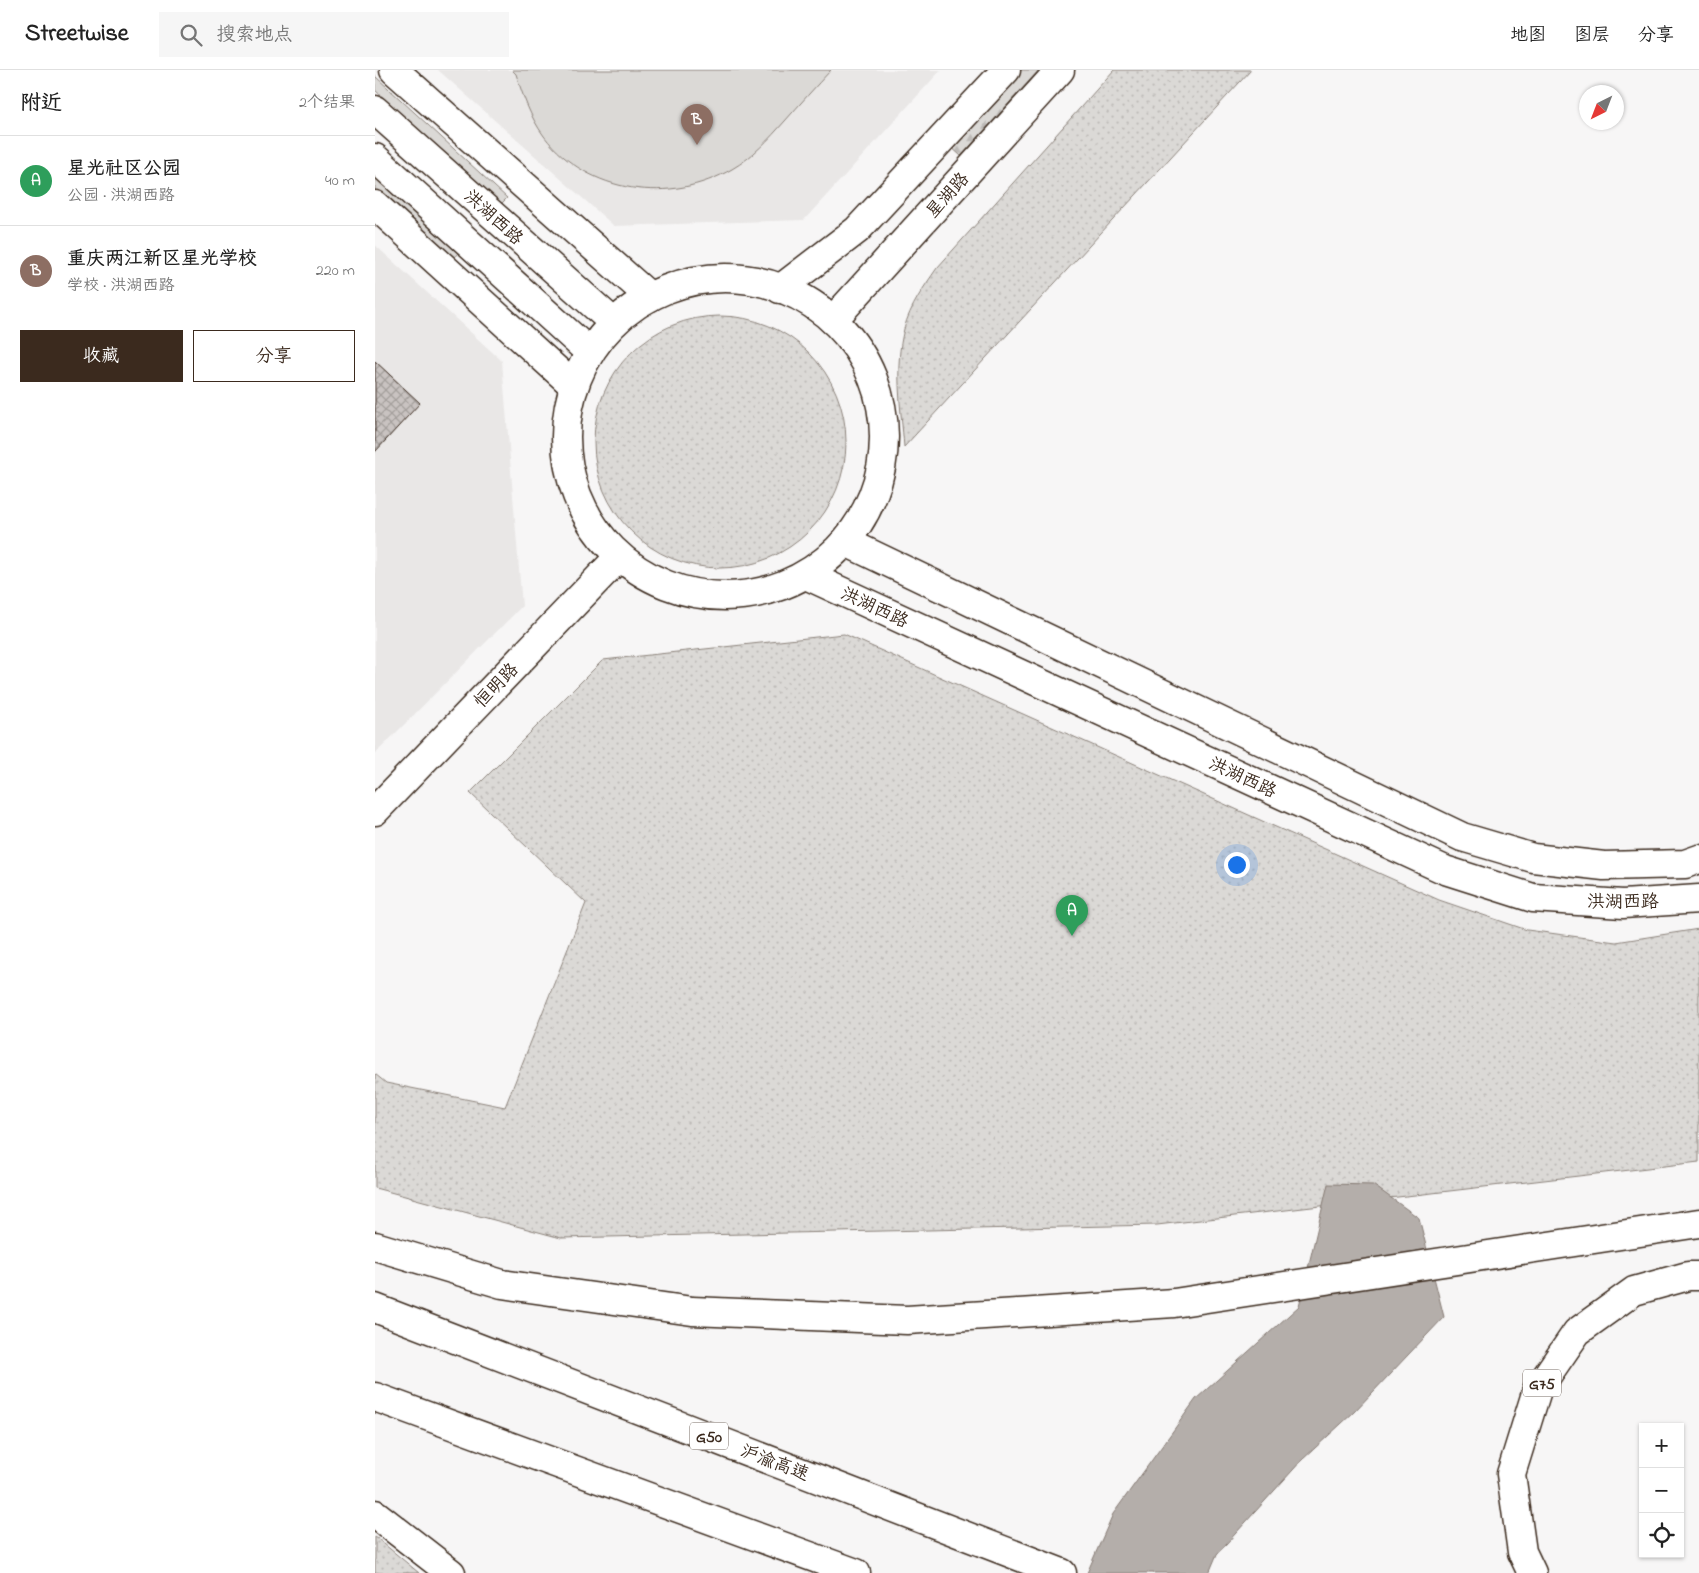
<!DOCTYPE html>
<html lang="zh">
<meta charset="utf-8">
<style>
:root{--surface:#fff;--page:#f6f6f6;--text:#222;--muted:#767676;--line:#e0e0e0;--accent:#3b2a1e}
body{margin:0;font-family:"Indie Flower","LXGW WenKai TC",sans-serif;background:var(--page);color:var(--text)}
.controls{position:absolute;right:15px;bottom:15px;display:grid;overflow:hidden;border-radius:0px;box-shadow:0 1px 4px #0004}
.controls button{width:45px;height:45px;display:grid;place-items:center;padding:0;border:0;border-bottom:1px solid var(--line);background:var(--surface);color:var(--text);font:25px sans-serif}
.compass{position:absolute;left:1204px;top:15px;width:45px;height:45px;border-radius:50%;background:var(--surface);box-shadow:0 1px 4px #0004;rotate:222deg}
.you{position:absolute;left:861px;top:794px;width:18px;height:18px;margin:-12px;border:4px solid #fff;border-radius:50%;background:#1a73e8;box-shadow:0 0 0 8px #1a73e833}
.badge{display:grid;place-items:center;width:32px;height:32px;border-radius:50%;background:var(--accent);color:#fff;font-size:16px;font-weight:700}
.pin{position:absolute;translate:-50% -41px;filter:drop-shadow(0 1px 2px #0008)}
.pin::after{content:'';position:absolute;top:26px;width:18px;height:15px;background:inherit;clip-path:polygon(0 0,100% 0,50% 100%)}
.list{margin:0;padding:0;list-style:none}
h2{display:flex;justify-content:space-between;align-items:center;height:65px;margin:0;padding:0 20px;font-size:21px}
h2 small{font-size:16px;font-weight:400;color:var(--muted)}
.list li{display:grid;grid-template-columns:32px 1fr auto;gap:15px;align-items:center;box-sizing:border-box;height:90px;padding:0 20px;border-top:1px solid var(--line)}
.list b{display:block;font-size:19px;white-space:nowrap}
.list p{margin:0;font-size:16px;white-space:nowrap;color:var(--muted)}
.list em{font-size:16px;font-style:normal;color:var(--muted)}
.actions{display:flex;gap:10px;padding:15px 20px}
.actions a{flex:1;padding:11px 0;border:1px solid var(--accent);border-radius:0px;text-align:center;font-size:18px;color:var(--accent)}
.actions .main{background:var(--accent);color:#fff}
.icon{flex:none;width:28px;height:28px;fill:none;stroke:currentColor;stroke-width:2;stroke-linecap:round;stroke-linejoin:round}
.map{position:relative;flex:none;width:1324px;height:1503px;overflow:hidden}
header{display:flex;align-items:center;gap:30px;box-sizing:border-box;height:70px;padding:0 25px;background:var(--surface);border-bottom:1px solid var(--line)}
header strong{font-size:24px}
nav{display:flex;gap:28px;margin-inline-start:auto;font-size:18px}
.search{width:350px;height:45px;background:var(--page);display:flex;align-items:center;gap:12px;box-sizing:border-box;padding:0 18px;border-radius:0px;color:var(--muted);font-size:19px}
main{display:flex}
aside{flex:1;background:var(--surface)}
.map>svg:first-child{display:block}
.built{fill:#e9e7e6}
.grass{fill:url(#grass-dots);stroke:#8b827a}
.forest{fill:url(#forest-firs);stroke:#8b827a}
.garden{fill:#dbd9d6;stroke:#8b827a}
.water{fill:#b4aeaa;stroke:#847972}
.building{fill:url(#building-cross-hatch);stroke:#3b2a1e}
.lines{fill:none;stroke-linecap:round;stroke-linejoin:round}
.minor-casing{stroke:#3b2a1e;stroke-width:31}
.major-casing{stroke:#3b2a1e;stroke-width:31}
.highway-casing{stroke:#3b2a1e;stroke-width:31}
.minor{stroke:#fff;stroke-width:28}
.major{stroke:#fff;stroke-width:28}
.highway{stroke:#fff;stroke-width:28}
.labels{text-anchor:middle;stroke-width:4;stroke-linejoin:round;paint-order:stroke}
.shield{fill:#fff;stroke:#766a62;stroke-width:1}
.shield-label{font-size:16px;font-weight:bold;fill:#3b2a1e}
.street-label{font-size:18px;fill:#3b2a1e;stroke:#fff}
</style>
<header>
<strong>Streetwise</strong>
<div class="search"><svg class="icon" aria-label="search" viewBox="0 0 24 24"><circle cx="10" cy="10" r="6"/><path d="M15 15l6 6"/></svg>搜索地点</div>
<nav><a>地图</a><a>图层</a><a>分享</a></nav>
</header>
<main>
<aside>
<h2>附近<small>2个结果</small></h2>
<ul class="list">
<li><span class="badge" style="background:#2e9e5b">A</span><div><b>星光社区公园</b><p>公园 · 洪湖西路</p></div><em>40 m</em></li>
<li><span class="badge" style="background:#8d6e63">B</span><div><b>重庆两江新区星光学校</b><p>学校 · 洪湖西路</p></div><em>220 m</em></li>
</ul>
<div class="actions"><a class="main">收藏</a><a>分享</a></div>
</aside>
<div class="map">
<svg width="1324" height="1503" viewBox="0 0 1324 1503">
<defs>
<pattern id="grass-dots" width="8" height="8" patternUnits="userSpaceOnUse" patternTransform="scale(1.25)"><rect width="8" height="8" fill="#dbd9d6"/><path d="M2 2h.1M6 6h.1" fill="none" stroke="#bdbab7" stroke-width="1.8" stroke-linecap="round"/></pattern>
<pattern id="forest-firs" width="22" height="20" patternUnits="userSpaceOnUse" patternTransform="scale(1.25)"><rect width="22" height="20" fill="#dbd9d6"/><path d="M5 1l3.5 6h-7zM16 11l3.5 6h-7z" fill="#bdbab7"/></pattern>
<pattern id="building-cross-hatch" width="8" height="8" patternUnits="userSpaceOnUse" patternTransform="scale(1.25)"><rect width="8" height="8" fill="#c9c3c1"/><path d="M0 0l8 8M0 8l8-8" fill="none" stroke="#a49f9c"/></pattern>
</defs>
<rect width="100%" height="100%" fill="#f7f6f6"/>
<filter id="ink" filterUnits="userSpaceOnUse"><feTurbulence type="fractalNoise" baseFrequency=".02" numOctaves="2"/><feDisplacementMap in="SourceGraphic" scale="10" xChannelSelector="R" yChannelSelector="G"/><feConvolveMatrix kernelMatrix="1 2 1 2 8 2 1 2 1" color-interpolation-filters="sRGB"/></filter>
<g filter="url(#ink)">
<g class="built">
<path d="M 63,0 L 566,0 L 429,150 L 239,156 Z"/>
<path d="M 0,175 L 127,291 L 147,536 L 0,684 Z"/>
</g>
<g class="grass">
<path d="M 739,0 L 876,0 L 529,377 C 526,338 519,297 529,259 C 535,236 549,217 562,198 Z"/>
<circle cx="345" cy="372" r="126"/>
<path d="M 469,564 L 1064,830 L 1152,860 L 1241,872 L 1324,859 L 1324,1092 L 782,1155 L 186,1168 L 0,1118 L 0,1004 L 11,1013 L 130,1037 L 211,833 L 95,723 L 228,590 Z"/>
<path d="M 0,1467 L 3,1469 L 44,1503 L 0,1503 Z"/>
</g>
<g class="forest">
<path d="M 645,0 L 664,0 L 586,86 L 575,76 Z"/>
<path d="M 0,6 L 132,128 L 125,135 L 0,20 Z"/>
<path d="M 0,106 L 83,183 L 77,190 L 0,120 Z"/>
</g>
<path class="garden" d="M 137,0 L 456,0 C 440,17 425,34 410,51 C 394,69 378,87 357,99 C 296,135 213,124 169,66 C 155,47 148,26 141,4 Z"/>
<path class="water" d="M 953,1114 L 998,1115 L 1044,1148 L 1069,1247 L 979,1342 L 927,1390 L 842,1484 L 834,1503 L 712,1503 L 738,1444 L 821,1329 L 924,1236 Z"/>
<path class="building" d="M 0,291 L 45,333 L 0,382 Z"/>
<g class="lines">
<defs>
<g id="minor">
<path d="M 405,219 L 482,160 L 631,0"/>
<path d="M 458,250 L 685,0"/>
<path d="M 0,741 L 243,488"/>
</g>
<g id="major">
<path d="M 19,0 L 275,227"/>
<path d="M 0,40 L 239,253"/>
<path d="M 0,88 L 212,280"/>
<path d="M 0,135 L 199,316"/>
<circle cx="350" cy="367" r="159"/>
<path d="M 471,472 L 1087,767 L 1158,788 L 1229,796 L 1310,794 L 1324,789"/>
<path d="M 431,505 L 1070,800 L 1158,828 L 1248,834 L 1324,829"/>
</g>
<g id="highway">
<path d="M 0,1176 L 127,1214 L 317,1241 L 532,1250 L 799,1233 L 1324,1153"/>
<path d="M 0,1238 L 687,1503"/>
<path d="M 0,1327 L 481,1503"/>
<path d="M 0,1444 L 76,1503"/>
<path d="M 1157,1503 L 1147,1482 L 1136,1404 L 1162,1320 L 1202,1262 L 1259,1221 L 1313,1206 L 1324,1206"/>
</g>
</defs>
<use href="#minor" class="minor-casing"/>
<use href="#major" class="major-casing"/>
<use href="#highway" class="highway-casing"/>
<use href="#minor" class="minor"/>
<use href="#major" class="major"/>
<use href="#highway" class="highway"/>
</g>
</g>
<g class="labels">
<g class="shield">
<rect x="1148" y="1299.5" width="38" height="27" rx="4"/>
<rect x="315" y="1352.5" width="38" height="27" rx="4"/>
</g>
<g class="shield-label">
<text x="1167" y="1319">G75</text>
<text x="334" y="1372">G50</text>
</g>
<g class="street-label">
<text transform="translate(572 125) rotate(-48)" y="6">星湖路</text>
<text transform="translate(119 147) rotate(42)" y="6">洪湖西路</text>
<text transform="translate(500 537) rotate(25)" y="6">洪湖西路</text>
<text transform="translate(121 615) rotate(-46)" y="6">恒明路</text>
<text transform="translate(868 707) rotate(25)" y="6">洪湖西路</text>
<text x="1248" y="837">洪湖西路</text>
<text transform="translate(400 1392) rotate(21)" y="6">沪渝高速</text>
</g>
</g>
</svg>
<div class="controls">
<button>+</button>
<button>−</button>
<button><svg class="icon" aria-label="locate" viewBox="0 0 24 24"><circle cx="12" cy="12" r="6"/><path d="M12 2v4M12 18v4M2 12h4M18 12h4"/></svg></button>
</div>
<svg class="compass" viewBox="-18 -18 36 36"><path d="M0-13l5 13h-10z" fill="#e53935"/><path d="M0 13l5-13h-10z" fill="#767676"/></svg>
<div class="you"></div>
<div class="pin badge" style="left:697px;top:866px;background:#2e9e5b">A</div>
<div class="pin badge" style="left:322px;top:75px;background:#8d6e63">B</div>
</div>
</main>
